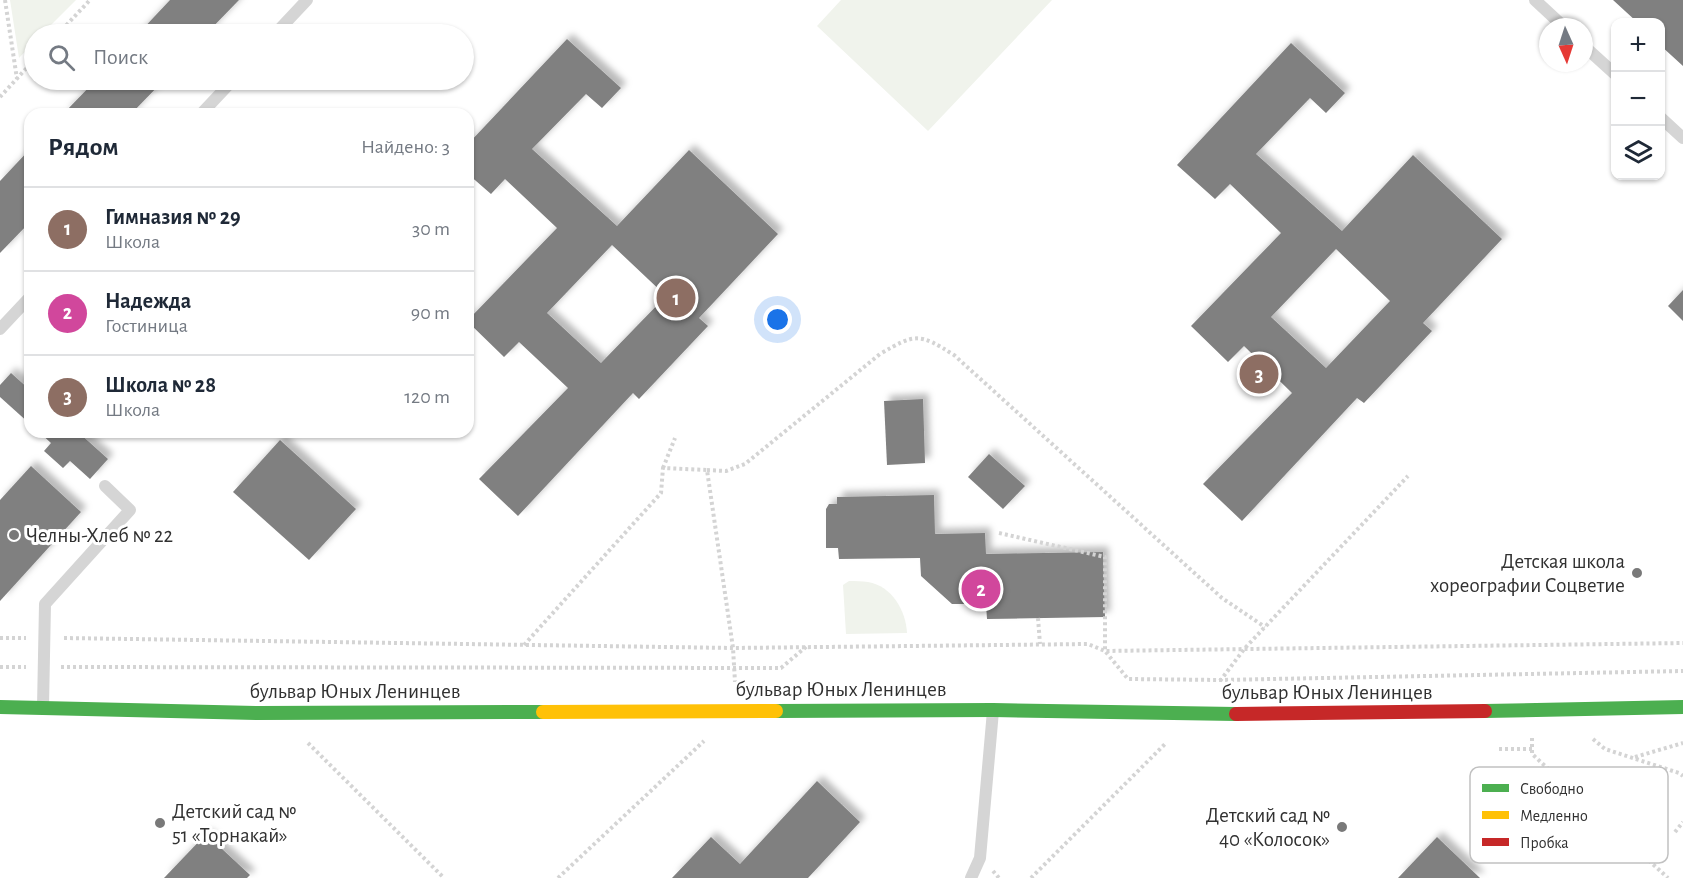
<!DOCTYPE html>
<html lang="ru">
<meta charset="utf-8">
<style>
:root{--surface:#fff;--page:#f2f2f3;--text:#1f2937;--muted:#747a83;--line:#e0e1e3;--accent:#d93025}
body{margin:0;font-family:"Alegreya Sans",sans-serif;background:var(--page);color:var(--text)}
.controls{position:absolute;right:18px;top:18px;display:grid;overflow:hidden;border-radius:12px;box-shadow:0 2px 4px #0004}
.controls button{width:54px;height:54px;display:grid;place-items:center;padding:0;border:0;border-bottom:2px solid var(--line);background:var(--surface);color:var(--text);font:30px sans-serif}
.compass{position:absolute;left:1539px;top:18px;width:54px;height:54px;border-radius:50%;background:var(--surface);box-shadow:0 2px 4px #0004;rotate:177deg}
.you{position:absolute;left:778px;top:320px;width:21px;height:21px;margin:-15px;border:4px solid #fff;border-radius:50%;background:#1a73e8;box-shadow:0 0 0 9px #1a73e833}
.badge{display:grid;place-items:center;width:39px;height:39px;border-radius:50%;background:var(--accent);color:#fff;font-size:20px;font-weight:700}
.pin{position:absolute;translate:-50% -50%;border:3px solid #fff;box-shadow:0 2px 6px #0006}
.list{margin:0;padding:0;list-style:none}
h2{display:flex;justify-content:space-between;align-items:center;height:78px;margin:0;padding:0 24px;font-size:26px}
h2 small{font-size:20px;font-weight:400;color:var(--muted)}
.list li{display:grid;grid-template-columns:39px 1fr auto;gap:18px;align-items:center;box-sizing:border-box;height:84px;padding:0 24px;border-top:2px solid var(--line)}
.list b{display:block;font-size:22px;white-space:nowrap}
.list p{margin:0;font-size:20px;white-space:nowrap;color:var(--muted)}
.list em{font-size:20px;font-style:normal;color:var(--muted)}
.icon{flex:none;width:33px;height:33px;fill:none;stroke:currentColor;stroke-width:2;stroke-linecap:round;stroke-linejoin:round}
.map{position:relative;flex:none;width:1683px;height:878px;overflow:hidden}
.search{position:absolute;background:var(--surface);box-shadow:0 2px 4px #0004;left:24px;top:24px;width:450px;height:66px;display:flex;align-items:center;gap:15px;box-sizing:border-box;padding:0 21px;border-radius:33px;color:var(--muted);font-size:22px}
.panel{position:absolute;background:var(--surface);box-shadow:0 2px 4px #0004;left:24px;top:108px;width:450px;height:330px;border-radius:18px}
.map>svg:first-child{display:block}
.green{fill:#f0f3ec}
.building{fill:#808080;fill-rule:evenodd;filter:url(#shadow)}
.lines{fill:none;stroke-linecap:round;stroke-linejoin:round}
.path{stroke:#d4d4d4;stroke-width:4;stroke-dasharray:3 3;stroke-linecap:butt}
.lane{stroke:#d5d5d5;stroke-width:12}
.fast{stroke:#4caf50;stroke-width:14}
.slow{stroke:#ffc107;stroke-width:14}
.jam{stroke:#c62828;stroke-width:14}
.poi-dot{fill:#797979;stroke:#fff;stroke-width:2}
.labels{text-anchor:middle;stroke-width:6;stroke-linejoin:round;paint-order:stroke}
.poi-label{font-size:21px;fill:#313131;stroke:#fff;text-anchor:start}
.street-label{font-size:21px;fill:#313131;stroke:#fff}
.key{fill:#fff;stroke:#c1c1c1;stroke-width:1.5}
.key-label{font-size:16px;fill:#313131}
</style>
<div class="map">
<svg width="1683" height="878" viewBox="0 0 1683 878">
<defs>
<filter id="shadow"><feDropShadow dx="5.5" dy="-5.5" stdDeviation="3" flood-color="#0004"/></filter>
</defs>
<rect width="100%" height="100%" fill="#fff"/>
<g class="green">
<path d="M 10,0 L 76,0 L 42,34 L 34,34 L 34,42 L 19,58 Z"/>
<path d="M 841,0 L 1052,0 L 928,131 L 817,26 Z"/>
<path d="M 849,581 C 855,581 862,581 868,582 C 892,586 906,611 907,633 L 846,634 L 843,585 Z"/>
</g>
<g class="building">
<path d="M 170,0 L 239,0 L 206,34 L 138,34 Z"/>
<path d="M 1613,0 L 1683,0 L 1683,66 L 1660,45 L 1660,22 L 1637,22 Z"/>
<path d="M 567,39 L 621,88 L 602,108 L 586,94 L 532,149 L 617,226 L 689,150 L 778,234 L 699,318 L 708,326 L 639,399 L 633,393 L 518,516 L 479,479 L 568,388 L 519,342 L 504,357 L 468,322 L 468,320 L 557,228 L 505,179 L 491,194 L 468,174 L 468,144 ZM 612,245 L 666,296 L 601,363 L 547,313 Z"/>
<path d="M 1291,43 L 1345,93 L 1326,113 L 1310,98 L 1256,154 L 1342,231 L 1413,155 L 1502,239 L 1423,323 L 1432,331 L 1364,403 L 1357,398 L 1242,521 L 1203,484 L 1292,393 L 1244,346 L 1228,362 L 1191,326 L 1281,233 L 1230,184 L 1215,199 L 1177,165 ZM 1336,249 L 1390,301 L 1326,368 L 1271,317 Z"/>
<path d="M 96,80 L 164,80 L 131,114 L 63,114 Z"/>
<path d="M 30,149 L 30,222 L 0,253 L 0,181 Z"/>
<path d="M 1683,290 L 1683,321 L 1668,306 Z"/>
<path d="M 11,373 L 30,390 L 30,424 L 0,397 L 0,385 Z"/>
<path d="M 923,399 L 925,463 L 887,465 L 884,401 Z"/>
<path d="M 39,432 L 78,432 L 108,459 L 90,479 L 70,461 L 63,468 L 44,451 L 51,443 Z"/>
<path d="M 280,440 L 356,509 L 309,560 L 233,492 Z"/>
<path d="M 989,454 L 1025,486 L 1003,509 L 968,477 Z"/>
<path d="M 31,466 L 81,512 L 0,601 L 0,500 Z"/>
<path d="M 934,495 L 935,534 L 985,533 L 986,554 L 1103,552 L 1105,617 L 987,619 L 986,604 L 952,604 L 921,576 L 920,558 L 839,559 L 838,548 L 826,548 L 826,509 L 829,504 L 837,504 L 837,497 Z"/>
<path d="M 817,781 L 860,822 L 808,878 L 672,878 L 711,837 L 740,864 Z"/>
<path d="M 206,834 L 250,875 L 247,878 L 164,878 Z"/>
<path d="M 1437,837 L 1480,878 L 1398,878 Z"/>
</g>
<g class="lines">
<g class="path">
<path d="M 5,0 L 17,79"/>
<path d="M 58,34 L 90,0"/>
<path d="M 0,97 L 34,60"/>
<path d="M 663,468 L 675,438"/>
<path d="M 707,470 L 726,471 L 745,464 L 880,354 C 916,333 919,333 954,355 L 1222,598 L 1265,627"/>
<path d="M 999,533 L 1105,557 L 1105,651 L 1128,679 L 1221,680 L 1683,671"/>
<path d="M 1038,618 L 1040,644"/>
<path d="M 0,638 L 26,638"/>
<path d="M 64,638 L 733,648 L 1088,644 L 1105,651 L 1683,643"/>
<path d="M 524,645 L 661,493 L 663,468 L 707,470 L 733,648 L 735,682"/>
<path d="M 0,667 L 26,667"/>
<path d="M 61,667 L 781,668 L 807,646"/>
<path d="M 1220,681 L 1245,648 L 1408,476"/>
<path d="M 1532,738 L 1532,754 L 1668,878"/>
<path d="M 1593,739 L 1605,749 L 1679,773 L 1683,776"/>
<path d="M 308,743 L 444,878"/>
<path d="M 1499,749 L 1532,749"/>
<path d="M 1635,757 L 1683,743"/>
<path d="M 1675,832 L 1683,822"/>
<path d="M 993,871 L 999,878"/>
<path d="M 558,878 L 704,741"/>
<path d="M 1031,878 L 1166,743"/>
</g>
<g class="lane">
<path d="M 1535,0 L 1564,27"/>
<path d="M 275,34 L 307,0"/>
<path d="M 1584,46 L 1616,75"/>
<path d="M 201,114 L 233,80"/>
<path d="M 1660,117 L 1683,138"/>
<path d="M 0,329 L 30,297"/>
<path d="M 43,707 L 45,604 L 130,510 L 105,486"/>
<path d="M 971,878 L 980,858 L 993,711"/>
</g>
<g class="fast">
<path d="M 0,707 L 257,713 L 543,712"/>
<path d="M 776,711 L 993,710 L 1236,714"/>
<path d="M 1485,711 L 1683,707"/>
</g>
<path class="slow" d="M 543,712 L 776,711"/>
<path class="jam" d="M 1236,714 L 1485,711"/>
</g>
<g class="poi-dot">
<circle cx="14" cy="535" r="6"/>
<circle cx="1637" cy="573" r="6"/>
<circle cx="160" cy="823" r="6"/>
<circle cx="1342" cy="827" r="6"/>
</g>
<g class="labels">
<g class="poi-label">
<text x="26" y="542">Челны-Хлеб № 22</text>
<text x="1625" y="568" text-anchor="end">Детская школа<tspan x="1625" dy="24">хореографии Соцветие</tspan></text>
<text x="172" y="818">Детский сад №<tspan x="172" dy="24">51 «Торнакай»</tspan></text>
<text x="1330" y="822" text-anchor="end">Детский сад №<tspan x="1330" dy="24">40 «Колосок»</tspan></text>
</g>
<g class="street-label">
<text x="841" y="696">бульвар Юных Ленинцев</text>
<text x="355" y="698">бульвар Юных Ленинцев</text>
<text x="1327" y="699">бульвар Юных Ленинцев</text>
</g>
</g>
<rect x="1470" y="767" width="198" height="96" rx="9" class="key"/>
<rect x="1482" y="784" width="27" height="8" fill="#4caf50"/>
<rect x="1482" y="811" width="27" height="8" fill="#ffc107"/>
<rect x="1482" y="838" width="27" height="8" fill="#c62828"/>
<g class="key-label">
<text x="1520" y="794">Свободно</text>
<text x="1520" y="821">Медленно</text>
<text x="1520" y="848">Пробка</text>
</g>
</svg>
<div class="controls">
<button>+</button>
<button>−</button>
<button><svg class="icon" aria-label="layers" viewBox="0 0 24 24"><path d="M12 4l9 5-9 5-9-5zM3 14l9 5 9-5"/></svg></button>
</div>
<svg class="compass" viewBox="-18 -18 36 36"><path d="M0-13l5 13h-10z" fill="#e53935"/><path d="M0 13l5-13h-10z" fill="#747a83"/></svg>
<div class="you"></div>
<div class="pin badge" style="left:676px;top:298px;background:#8d6e63">1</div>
<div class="pin badge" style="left:981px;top:589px;background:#d1479c">2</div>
<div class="pin badge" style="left:1259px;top:374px;background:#8d6e63">3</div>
<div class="search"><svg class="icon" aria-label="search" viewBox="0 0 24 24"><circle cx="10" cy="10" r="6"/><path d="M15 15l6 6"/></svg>Поиск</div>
<section class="panel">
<h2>Рядом<small>Найдено: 3</small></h2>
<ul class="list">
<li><span class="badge" style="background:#8d6e63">1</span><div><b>Гимназия № 29</b><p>Школа</p></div><em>30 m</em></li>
<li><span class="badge" style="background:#d1479c">2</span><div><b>Надежда</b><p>Гостиница</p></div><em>90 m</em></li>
<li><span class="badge" style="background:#8d6e63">3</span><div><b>Школа № 28</b><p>Школа</p></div><em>120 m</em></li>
</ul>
</section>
</div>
